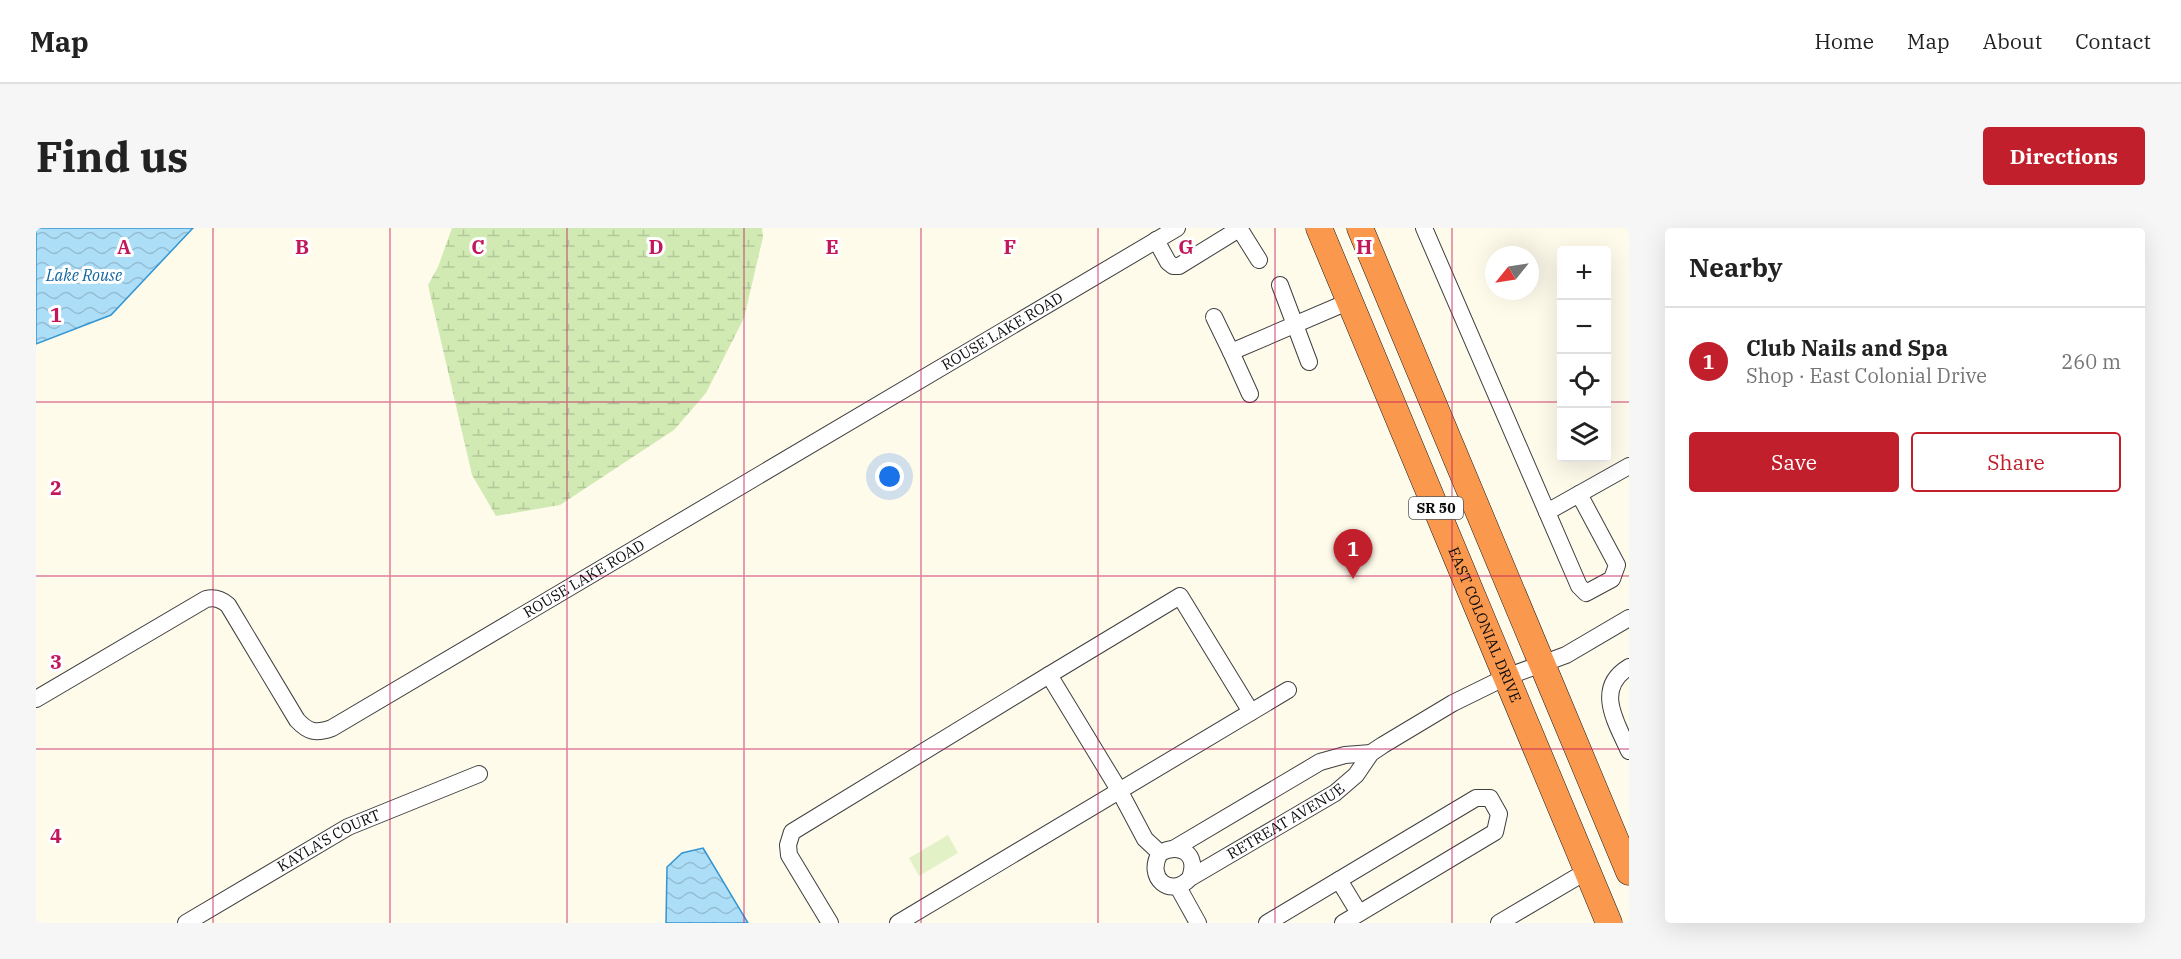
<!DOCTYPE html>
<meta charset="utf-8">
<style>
:root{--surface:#fff;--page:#f6f6f6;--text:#222;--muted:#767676;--line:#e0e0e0;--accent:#c11f2b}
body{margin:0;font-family:"IBM Plex Serif",serif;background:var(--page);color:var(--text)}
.controls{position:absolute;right:18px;top:18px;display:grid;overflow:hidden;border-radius:6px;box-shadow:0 6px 24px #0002}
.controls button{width:54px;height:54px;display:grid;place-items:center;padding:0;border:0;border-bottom:2px solid var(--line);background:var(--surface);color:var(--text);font:30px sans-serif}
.compass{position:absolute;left:1449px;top:18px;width:54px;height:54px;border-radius:50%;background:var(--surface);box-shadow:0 6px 24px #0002;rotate:240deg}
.you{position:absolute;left:854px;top:249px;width:21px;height:21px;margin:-15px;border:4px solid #fff;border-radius:50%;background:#1a73e8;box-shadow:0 0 0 9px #1a73e833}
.badge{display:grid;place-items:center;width:39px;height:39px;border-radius:50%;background:var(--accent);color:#fff;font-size:20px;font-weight:700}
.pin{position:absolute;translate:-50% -50px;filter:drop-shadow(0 2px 3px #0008)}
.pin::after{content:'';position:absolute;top:32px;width:21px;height:18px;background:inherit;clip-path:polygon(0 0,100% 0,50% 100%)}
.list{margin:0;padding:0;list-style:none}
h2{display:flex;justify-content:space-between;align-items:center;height:78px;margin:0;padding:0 24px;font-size:26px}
h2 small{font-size:20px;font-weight:400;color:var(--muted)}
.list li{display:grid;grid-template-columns:39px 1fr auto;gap:18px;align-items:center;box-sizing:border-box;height:108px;padding:0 24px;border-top:2px solid var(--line)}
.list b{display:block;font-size:22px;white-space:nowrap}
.list p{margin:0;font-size:20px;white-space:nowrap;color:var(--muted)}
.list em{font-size:20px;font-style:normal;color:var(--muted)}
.actions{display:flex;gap:12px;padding:18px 24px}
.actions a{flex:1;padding:14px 0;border:2px solid var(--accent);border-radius:6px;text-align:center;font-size:21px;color:var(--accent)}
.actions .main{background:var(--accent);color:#fff}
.icon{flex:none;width:33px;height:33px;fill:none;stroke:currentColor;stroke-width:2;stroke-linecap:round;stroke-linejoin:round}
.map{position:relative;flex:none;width:1593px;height:695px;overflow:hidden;border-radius:6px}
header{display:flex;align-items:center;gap:36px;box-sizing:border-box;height:84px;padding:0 30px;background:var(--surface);border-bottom:2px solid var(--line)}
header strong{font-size:28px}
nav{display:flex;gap:33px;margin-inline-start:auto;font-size:21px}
.intro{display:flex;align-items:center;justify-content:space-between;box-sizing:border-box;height:144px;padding:0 36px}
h1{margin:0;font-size:42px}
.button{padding:15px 27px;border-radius:6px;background:var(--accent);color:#fff;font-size:21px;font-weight:700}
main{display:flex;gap:36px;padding:0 36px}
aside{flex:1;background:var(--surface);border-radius:6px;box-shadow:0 6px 24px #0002}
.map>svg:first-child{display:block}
.wetland{fill:url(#wetland-marsh)}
.pitch{fill:#e3f1c6}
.water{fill:url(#water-waves);stroke:#3296d2;stroke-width:1.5}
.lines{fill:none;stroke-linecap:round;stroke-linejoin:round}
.minor-casing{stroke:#3f3f3f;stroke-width:18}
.highway-casing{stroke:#1d1d1d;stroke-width:27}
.minor{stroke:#fff;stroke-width:16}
.highway{stroke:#fa984e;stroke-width:26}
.grid{fill:none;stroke:#c2185b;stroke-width:1.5;stroke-opacity:0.55}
.labels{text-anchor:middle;stroke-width:6;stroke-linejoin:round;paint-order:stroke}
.shield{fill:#fff;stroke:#555;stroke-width:1.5}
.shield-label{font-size:14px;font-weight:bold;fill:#0c0c0c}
.street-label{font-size:15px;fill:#0c0c0c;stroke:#fff}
.water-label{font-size:16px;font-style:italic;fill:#1166a2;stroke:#fff}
.grid-label{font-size:20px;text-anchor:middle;font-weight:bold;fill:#c2185b;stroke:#fff;stroke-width:6;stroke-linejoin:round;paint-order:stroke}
</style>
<header>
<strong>Map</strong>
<nav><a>Home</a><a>Map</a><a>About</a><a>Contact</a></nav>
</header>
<div class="intro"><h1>Find us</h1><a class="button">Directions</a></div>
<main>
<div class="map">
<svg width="1593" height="695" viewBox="0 0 1593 695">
<defs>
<pattern id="wetland-marsh" width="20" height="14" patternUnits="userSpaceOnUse" patternTransform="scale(1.5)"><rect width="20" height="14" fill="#d1eab3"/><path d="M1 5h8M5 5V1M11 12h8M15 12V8" fill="none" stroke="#b2c899"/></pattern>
<pattern id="water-waves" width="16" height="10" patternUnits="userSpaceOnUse" patternTransform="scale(1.5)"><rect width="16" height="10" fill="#addef8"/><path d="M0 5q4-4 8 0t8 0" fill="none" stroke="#94bdd3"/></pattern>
</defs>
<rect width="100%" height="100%" fill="#fffbeb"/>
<path class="wetland" d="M 416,0 L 726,0 L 727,9 L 708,90 L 670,165 L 638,202 L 524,277 L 460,288 L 436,247 L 392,57 L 402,39 Z"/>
<path class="pitch" d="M 912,607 L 922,625 L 883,648 L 873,630 Z"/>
<g class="water">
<path d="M 0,0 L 157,0 L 75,87 L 0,116 Z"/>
<path d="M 667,620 L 712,695 L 630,695 L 631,639 L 646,625 Z"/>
</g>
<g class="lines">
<defs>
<g id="minor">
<path d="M 1203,0 L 1223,32"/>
<path d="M 1388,0 L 1543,358 L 1550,365 L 1576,351 L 1581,337 L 1543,266"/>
<path d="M 1120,12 L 1132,34 L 1137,38 L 1143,38 L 1203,1"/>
<path d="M 1244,57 L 1273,134"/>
<path d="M 1178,89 L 1195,124"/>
<path d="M 1214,166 L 1195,124 L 1314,73"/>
<path d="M 1511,284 L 1593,238"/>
<path d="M 1593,439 C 1558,460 1580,494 1593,523"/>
<path id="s1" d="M 0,471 L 170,371 C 179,369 185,371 192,377 L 261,492 C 272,504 280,506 296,500 L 1141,0"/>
<path d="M 1139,620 L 1284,534 L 1309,527 L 1335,525"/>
<path d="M 1124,625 L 1109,611 L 1083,562 L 1013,447 L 1144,368 L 1215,484"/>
<path id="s2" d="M 1154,650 C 1163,626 1144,614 1124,625 C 1109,650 1135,671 1154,650 L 1299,565 L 1320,547 L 1335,525 L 1347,517 L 1417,475 L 1470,449 L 1530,427 L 1593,390"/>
<path d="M 1303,652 L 1323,685"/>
<path d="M 1142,659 L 1162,695"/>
<path id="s3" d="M 150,695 L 312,599 L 443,546"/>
<path d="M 794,695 L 753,627 L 752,617 L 756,604 L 1013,447"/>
<path d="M 862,695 L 1252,462"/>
<path d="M 1231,695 L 1440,570 L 1454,570 L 1463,586 L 1459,604 L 1307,695"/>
<path d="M 1463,695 L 1551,643"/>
</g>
<g id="highway">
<path id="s4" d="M 1283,0 L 1573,695"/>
<path d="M 1324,0 L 1593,644"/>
</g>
</defs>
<use href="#minor" class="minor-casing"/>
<use href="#highway" class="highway-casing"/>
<use href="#minor" class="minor"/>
<use href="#highway" class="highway"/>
</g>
<path class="grid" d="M 177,0 L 177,695M 354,0 L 354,695M 531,0 L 531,695M 708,0 L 708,695M 885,0 L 885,695M 1062,0 L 1062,695M 1239,0 L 1239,695M 1416,0 L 1416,695M 0,174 L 1526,174M 1570,174 L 1593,174M 0,348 L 1593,348M 0,521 L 1593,521"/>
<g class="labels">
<rect class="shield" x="1373" y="269" width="54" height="22" rx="4.5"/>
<g class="shield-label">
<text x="1400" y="285">SR 50</text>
</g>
<g class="street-label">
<text dy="5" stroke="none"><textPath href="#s1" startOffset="1173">ROUSE LAKE ROAD</textPath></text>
<text dy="5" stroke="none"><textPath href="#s1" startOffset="687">ROUSE LAKE ROAD</textPath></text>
<text dy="5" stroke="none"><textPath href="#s4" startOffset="430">EAST COLONIAL DRIVE</textPath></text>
<text dy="5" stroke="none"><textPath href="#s2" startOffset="230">RETREAT AVENUE</textPath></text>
<text dy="5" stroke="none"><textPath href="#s3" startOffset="165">KAYLA'S COURT</textPath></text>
</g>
<g class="water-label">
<text x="48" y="53">Lake Rouse</text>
</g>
</g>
<g class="grid-label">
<text x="88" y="26">A</text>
<text x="266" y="26">B</text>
<text x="442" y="26">C</text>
<text x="620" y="26">D</text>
<text x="796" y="26">E</text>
<text x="974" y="26">F</text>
<text x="1150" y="26">G</text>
<text x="1328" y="26">H</text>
<text x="20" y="94">1</text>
<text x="20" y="267">2</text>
<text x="20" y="441">3</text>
<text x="20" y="615">4</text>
</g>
</svg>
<div class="controls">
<button>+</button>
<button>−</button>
<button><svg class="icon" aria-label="locate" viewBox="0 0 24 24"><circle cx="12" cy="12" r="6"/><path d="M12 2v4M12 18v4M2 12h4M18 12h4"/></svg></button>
<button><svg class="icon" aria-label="layers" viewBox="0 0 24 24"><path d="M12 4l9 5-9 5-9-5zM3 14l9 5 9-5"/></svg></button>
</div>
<svg class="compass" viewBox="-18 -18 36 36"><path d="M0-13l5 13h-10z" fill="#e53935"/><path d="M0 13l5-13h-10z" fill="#767676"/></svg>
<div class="you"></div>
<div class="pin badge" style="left:1317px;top:351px">1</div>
</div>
<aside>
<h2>Nearby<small></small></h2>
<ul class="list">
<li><span class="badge">1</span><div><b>Club Nails and Spa</b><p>Shop · East Colonial Drive</p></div><em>260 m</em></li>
</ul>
<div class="actions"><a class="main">Save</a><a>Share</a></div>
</aside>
</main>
